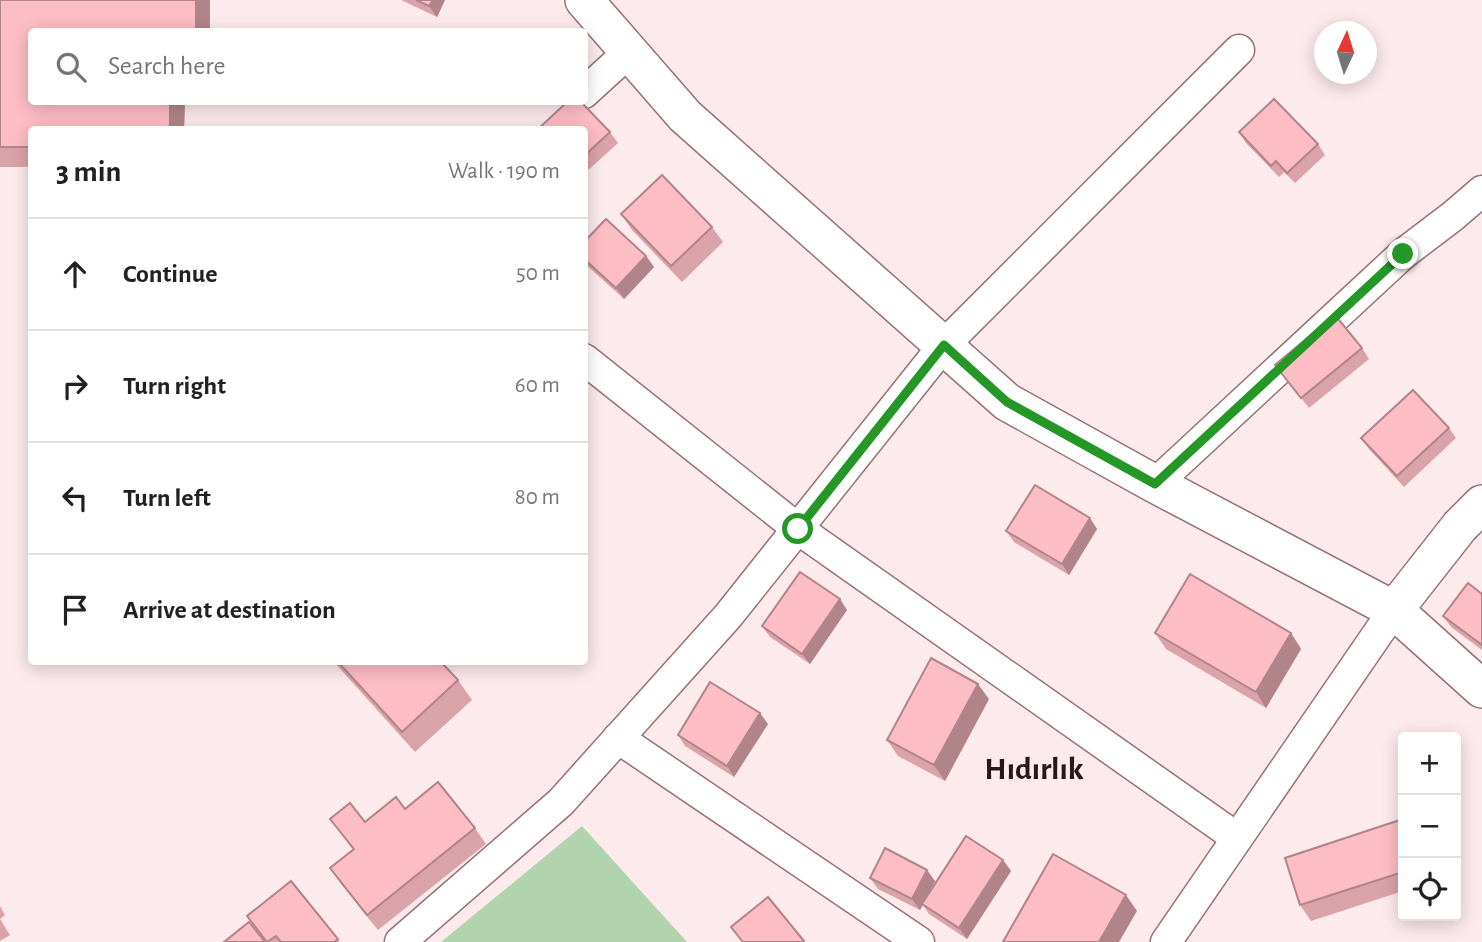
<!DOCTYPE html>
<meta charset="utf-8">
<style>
:root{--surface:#fff;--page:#f2f2f2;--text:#202124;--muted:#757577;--line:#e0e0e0}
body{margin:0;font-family:"Alegreya Sans",sans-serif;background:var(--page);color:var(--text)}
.controls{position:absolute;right:21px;bottom:21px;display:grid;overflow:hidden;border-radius:7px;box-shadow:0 4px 18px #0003}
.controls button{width:63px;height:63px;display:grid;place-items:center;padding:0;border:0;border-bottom:2px solid var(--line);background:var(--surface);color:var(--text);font:35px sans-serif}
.compass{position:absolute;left:1314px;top:21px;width:63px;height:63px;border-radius:50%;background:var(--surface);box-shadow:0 4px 18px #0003;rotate:4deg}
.stop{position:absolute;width:21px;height:21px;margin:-16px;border:5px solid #249726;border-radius:50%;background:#fff}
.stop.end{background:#249726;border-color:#fff;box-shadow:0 2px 7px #0008}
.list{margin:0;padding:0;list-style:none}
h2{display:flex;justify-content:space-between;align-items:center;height:91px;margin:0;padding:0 28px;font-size:30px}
h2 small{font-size:23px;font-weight:400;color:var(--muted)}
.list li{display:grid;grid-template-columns:46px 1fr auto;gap:21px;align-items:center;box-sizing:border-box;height:112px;padding:0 28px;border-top:2px solid var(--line)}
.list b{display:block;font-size:26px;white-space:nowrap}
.list em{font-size:23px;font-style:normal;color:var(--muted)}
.icon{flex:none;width:38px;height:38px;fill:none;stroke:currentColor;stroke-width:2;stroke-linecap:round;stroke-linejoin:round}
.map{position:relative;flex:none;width:1482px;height:942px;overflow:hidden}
.search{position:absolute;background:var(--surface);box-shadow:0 4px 18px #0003;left:28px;top:28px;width:560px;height:77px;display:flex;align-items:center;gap:18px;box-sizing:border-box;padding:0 24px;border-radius:7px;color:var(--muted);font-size:26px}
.panel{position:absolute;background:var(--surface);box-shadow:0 4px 18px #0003;left:28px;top:126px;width:560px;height:539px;border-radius:7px}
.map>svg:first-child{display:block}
.green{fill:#b1d4ae}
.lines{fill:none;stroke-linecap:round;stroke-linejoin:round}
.minor-casing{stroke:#987176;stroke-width:33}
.tertiary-casing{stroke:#987176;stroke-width:40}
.minor{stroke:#fff;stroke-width:30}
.tertiary{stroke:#fff;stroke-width:37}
.wall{fill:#daa3a9}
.shaded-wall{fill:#b1848a}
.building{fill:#fdbdc5;stroke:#b1848a;stroke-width:2}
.route{stroke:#249726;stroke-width:9}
.labels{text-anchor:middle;stroke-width:6;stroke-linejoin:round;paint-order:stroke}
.district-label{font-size:32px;font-weight:bold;fill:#27181a;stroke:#fceaec}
</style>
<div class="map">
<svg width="1482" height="942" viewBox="0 0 1482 942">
<rect width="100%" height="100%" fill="#fceaec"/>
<path class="green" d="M 582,826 L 687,942 L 441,942 Z"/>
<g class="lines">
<defs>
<g id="minor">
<path d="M 584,93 L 629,52"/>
<path d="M 584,359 L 798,529 L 1237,838"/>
<path d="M 1155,484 L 1403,254 L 1453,216 L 1482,191"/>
<path d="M 618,738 L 919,942"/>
<path d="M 400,942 L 561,802 L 728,616 L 944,345 L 1239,50"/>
<path d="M 1166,942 L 1394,610"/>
</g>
<g id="tertiary">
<path d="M 584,0 L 685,116 L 1007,402 L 1155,484 L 1394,610 L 1482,689"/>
<path d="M 1394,610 L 1460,526 L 1482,504"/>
</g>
</defs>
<use href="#minor" class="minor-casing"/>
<use href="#tertiary" class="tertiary-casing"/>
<use href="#minor" class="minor"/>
<use href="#tertiary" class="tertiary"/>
</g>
<g class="wall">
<path d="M 0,0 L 210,0 L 210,32 L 32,32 L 185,102 L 184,130 L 32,130 L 32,167 L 0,167 Z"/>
<path d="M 401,0 L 445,0 L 437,17 Z"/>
<path d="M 584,130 L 610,132 L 618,143 L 584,174 Z"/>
<path d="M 1239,132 L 1318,144 L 1325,155 L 1295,183 L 1284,172 L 1279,177 L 1246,143 Z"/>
<path d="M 621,214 L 712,227 L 723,242 L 682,282 L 632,230 Z"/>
<path d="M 584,242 L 646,256 L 654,267 L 624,299 L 584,263 Z"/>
<path d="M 1362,348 L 1369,359 L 1309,408 L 1275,365 Z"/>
<path d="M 1449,428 L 1456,438 L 1404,487 L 1369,449 L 1361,438 Z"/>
<path d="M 1097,529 L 1069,575 L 1014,542 L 1006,531 Z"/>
<path d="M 1482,594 L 1482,650 L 1451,627 L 1443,616 Z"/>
<path d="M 847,610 L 810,664 L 770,637 L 762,626 Z"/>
<path d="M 1155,633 L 1291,633 L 1301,649 L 1266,708 L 1166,649 Z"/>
<path d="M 334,662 L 441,662 L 458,680 L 472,700 L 415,752 Z"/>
<path d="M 989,699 L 945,781 L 898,756 L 887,740 Z"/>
<path d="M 768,724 L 734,777 L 685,746 L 678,735 Z"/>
<path d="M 405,809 L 475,828 L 486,844 L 378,930 L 341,884 L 330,868 L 353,850 L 330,819 L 365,822 Z"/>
<path d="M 1403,819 L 1403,891 L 1311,921 L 1300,905 Z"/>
<path d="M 1003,860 L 1011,871 L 967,939 L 929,914 L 923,905 L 920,910 L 878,889 L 870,878 L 935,881 L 928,893 Z"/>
<path d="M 291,881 L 340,942 L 266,942 L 258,932 L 247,916 Z"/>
<path d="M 0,906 L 5,915 L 0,919 L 10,935 L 0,941 Z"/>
</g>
<g class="shaded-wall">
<rect x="196" y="0" width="14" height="32"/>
<path d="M 433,0 L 445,0 L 437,17 L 429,6 Z"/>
<path d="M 170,102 L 185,102 L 184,130 L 170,130 Z"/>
<path d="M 646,256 L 654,267 L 624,299 L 616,288 Z"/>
<path d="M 1090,518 L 1097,529 L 1069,575 L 1062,564 Z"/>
<path d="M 840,599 L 847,610 L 810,664 L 802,654 Z"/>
<path d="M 1291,633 L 1301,649 L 1266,708 L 1256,692 Z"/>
<path d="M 978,684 L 989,699 L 945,781 L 934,765 Z"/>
<path d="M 760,713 L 768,724 L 734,777 L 727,766 Z"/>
<path d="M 1003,860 L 1011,871 L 967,939 L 959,928 Z"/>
<path d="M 927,870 L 935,881 L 920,910 L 912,899 Z"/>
<path d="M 1126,895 L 1137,911 L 1119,942 L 1099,942 Z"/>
</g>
<g class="building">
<path d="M 0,0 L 196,0 L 196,32 L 32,32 L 32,102 L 170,102 L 170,130 L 32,130 L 32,147 L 0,147 Z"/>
<path d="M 416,0 L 433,0 L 429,6 Z"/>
<path d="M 1274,99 L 1318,144 L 1287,173 L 1276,161 L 1271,166 L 1239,132 Z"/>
<path d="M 567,102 L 581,102 L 610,132 L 584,156 L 584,130 L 537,130 Z"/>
<path d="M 662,175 L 712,227 L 671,266 L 621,214 Z"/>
<path d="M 606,219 L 646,256 L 616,288 L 584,259 L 584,242 Z"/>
<path d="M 1335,315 L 1362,348 L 1301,398 L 1275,365 Z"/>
<path d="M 1413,390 L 1449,428 L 1397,476 L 1361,438 Z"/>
<path d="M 1035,485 L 1090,518 L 1062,564 L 1006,531 Z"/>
<path d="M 800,572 L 840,599 L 802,654 L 762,626 Z"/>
<path d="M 1190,574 L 1291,633 L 1256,692 L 1155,633 Z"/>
<path d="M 1468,583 L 1482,594 L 1482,645 L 1443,616 Z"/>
<path d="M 931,658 L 978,684 L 934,765 L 887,740 Z"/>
<path d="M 338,662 L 441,662 L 458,680 L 402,732 Z"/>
<path d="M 710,682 L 760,713 L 727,766 L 678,735 Z"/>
<path d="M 438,782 L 475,828 L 367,915 L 330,868 L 354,849 L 330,819 L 350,803 L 365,822 L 396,797 L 405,809 Z"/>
<path d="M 1403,819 L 1403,872 L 1300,905 L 1285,858 Z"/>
<path d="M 966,836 L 1003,860 L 959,928 L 922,904 Z"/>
<path d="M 885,848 L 927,870 L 912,899 L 870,878 Z"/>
<path d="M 1053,854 L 1126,895 L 1099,942 L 1003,942 Z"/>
<path d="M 291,881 L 338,939 L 334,942 L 281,942 L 276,936 L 267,942 L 247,916 Z"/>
<path d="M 768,897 L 804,941 L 803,942 L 743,942 L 731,927 Z"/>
<path d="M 249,922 L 265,942 L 224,942 Z"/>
</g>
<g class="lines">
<path class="route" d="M 798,529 L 944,345 L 1007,402 L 1155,484 L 1403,254"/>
</g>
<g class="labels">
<g class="district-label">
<text x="1034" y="779">Hıdırlık</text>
</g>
</g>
</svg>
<div class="controls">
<button>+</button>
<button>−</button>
<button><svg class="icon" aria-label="locate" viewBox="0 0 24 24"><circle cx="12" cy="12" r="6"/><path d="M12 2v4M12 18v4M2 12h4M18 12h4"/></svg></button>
</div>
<svg class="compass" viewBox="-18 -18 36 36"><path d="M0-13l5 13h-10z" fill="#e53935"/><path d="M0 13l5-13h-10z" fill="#757577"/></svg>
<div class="stop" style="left:798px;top:529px"></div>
<div class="stop end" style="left:1403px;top:254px"></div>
<div class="search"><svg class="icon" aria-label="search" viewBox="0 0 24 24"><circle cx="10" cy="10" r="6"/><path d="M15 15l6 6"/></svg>Search here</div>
<section class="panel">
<h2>3 min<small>Walk · 190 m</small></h2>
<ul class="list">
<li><svg class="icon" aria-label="ahead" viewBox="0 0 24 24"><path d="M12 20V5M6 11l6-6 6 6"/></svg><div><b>Continue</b></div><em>50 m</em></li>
<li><svg class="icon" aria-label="right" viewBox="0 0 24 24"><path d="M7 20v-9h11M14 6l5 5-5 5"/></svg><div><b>Turn right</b></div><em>60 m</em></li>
<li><svg class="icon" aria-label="left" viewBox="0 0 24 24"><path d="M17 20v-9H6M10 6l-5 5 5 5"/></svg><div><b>Turn left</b></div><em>80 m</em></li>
<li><svg class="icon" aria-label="arrive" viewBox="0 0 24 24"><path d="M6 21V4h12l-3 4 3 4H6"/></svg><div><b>Arrive at destination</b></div></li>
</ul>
</section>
</div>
